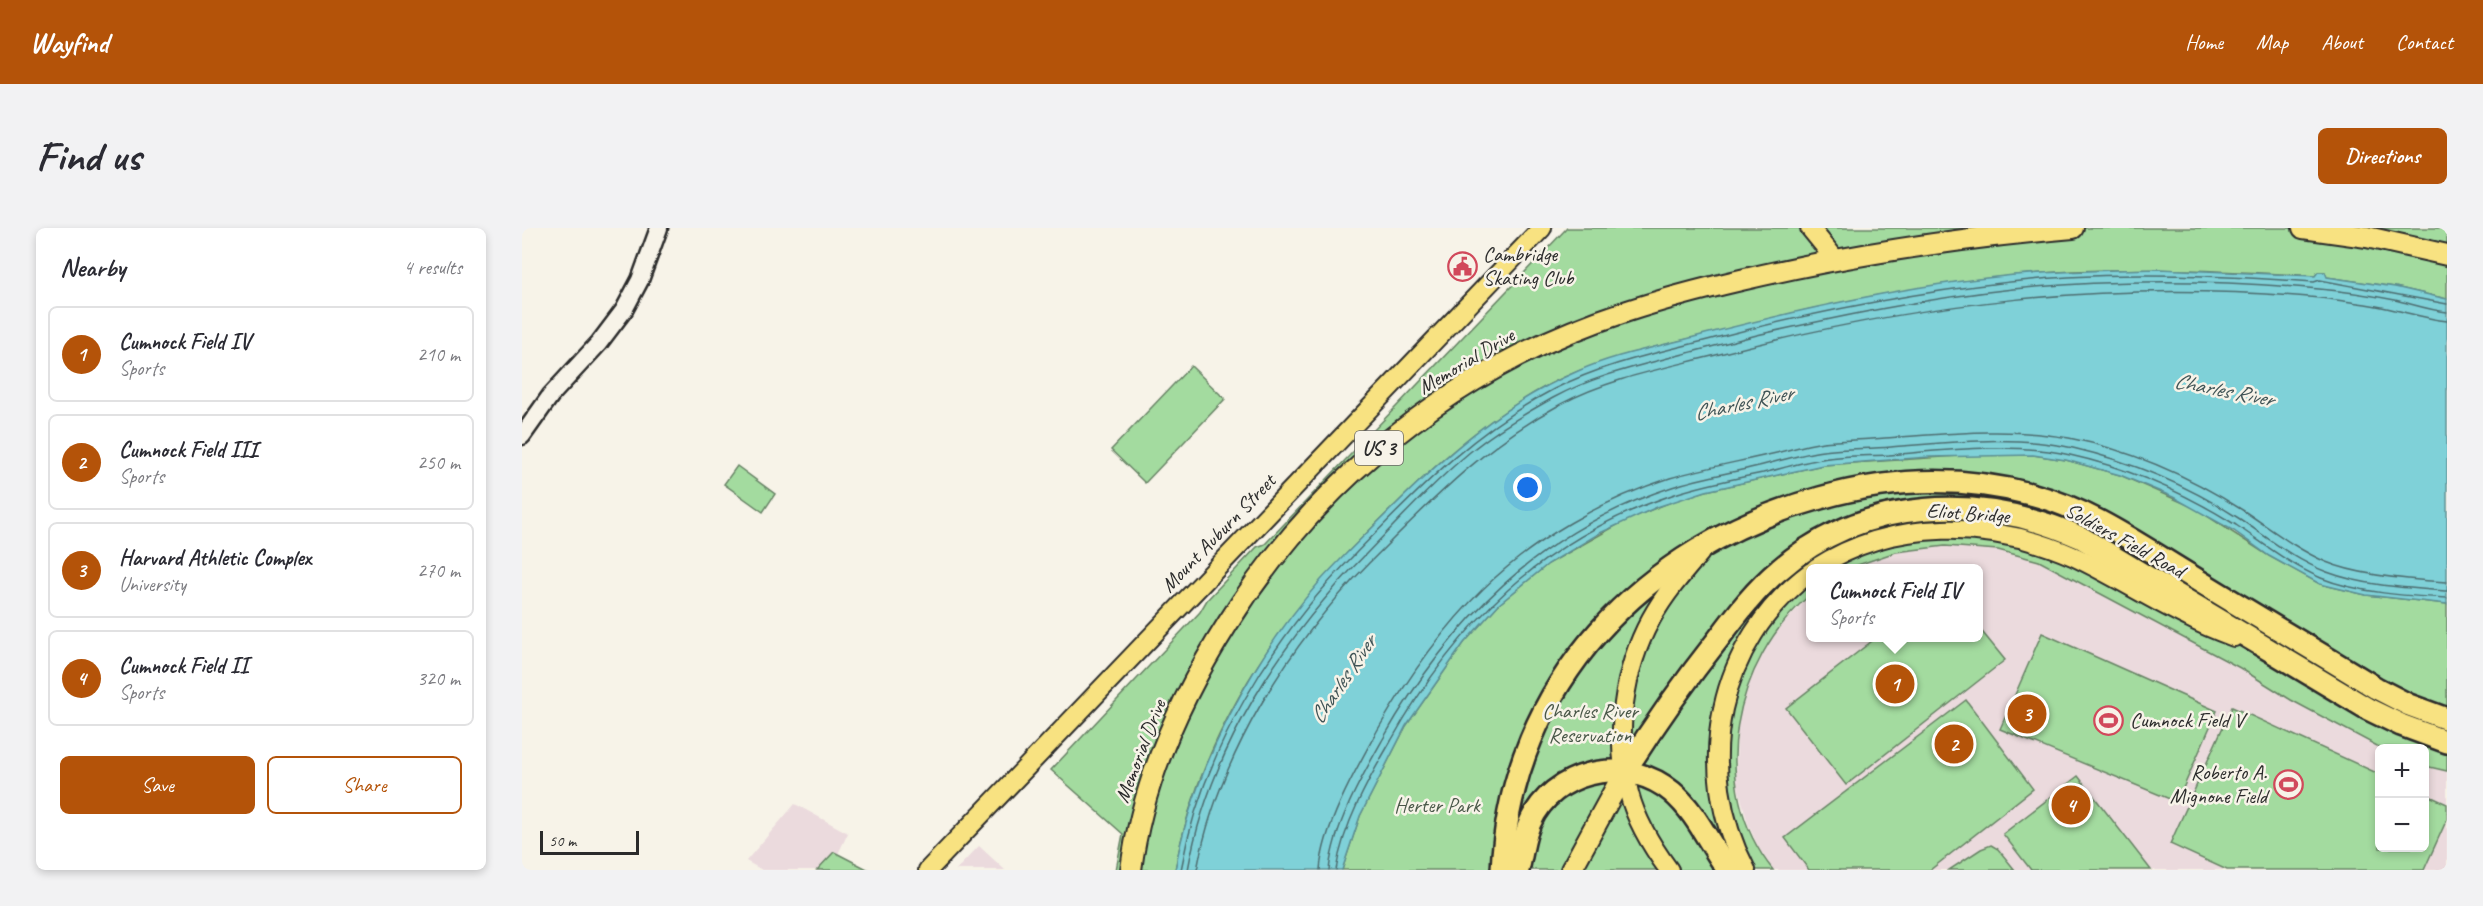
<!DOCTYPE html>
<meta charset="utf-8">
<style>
:root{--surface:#fff;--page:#f2f2f3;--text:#2b2b33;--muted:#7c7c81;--line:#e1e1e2;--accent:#b45309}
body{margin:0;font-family:Caveat,sans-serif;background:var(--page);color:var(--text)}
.controls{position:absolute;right:18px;bottom:18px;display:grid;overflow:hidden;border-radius:9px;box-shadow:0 3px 9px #0003}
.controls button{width:54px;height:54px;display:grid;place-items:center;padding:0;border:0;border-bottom:2px solid var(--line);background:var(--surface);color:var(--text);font:30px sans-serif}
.scale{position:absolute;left:18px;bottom:15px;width:99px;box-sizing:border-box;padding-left:6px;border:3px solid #2b2b2b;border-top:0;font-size:16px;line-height:21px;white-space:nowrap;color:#2b2b2b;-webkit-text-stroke:4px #f7f3e8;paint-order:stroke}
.you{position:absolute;left:1006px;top:260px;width:21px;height:21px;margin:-15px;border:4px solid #fff;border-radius:50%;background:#1a73e8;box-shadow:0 0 0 9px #1a73e833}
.badge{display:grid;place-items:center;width:39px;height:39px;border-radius:50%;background:var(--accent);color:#fff;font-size:20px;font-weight:700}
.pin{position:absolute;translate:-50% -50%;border:3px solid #fff;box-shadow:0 2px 6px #0006}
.popup{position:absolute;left:1284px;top:336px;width:177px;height:78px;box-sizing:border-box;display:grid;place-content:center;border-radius:9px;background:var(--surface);filter:drop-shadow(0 2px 4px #0005);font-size:20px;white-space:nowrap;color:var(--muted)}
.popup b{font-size:22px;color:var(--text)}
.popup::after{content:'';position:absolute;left:50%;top:100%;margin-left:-12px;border:12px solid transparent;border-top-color:var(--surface)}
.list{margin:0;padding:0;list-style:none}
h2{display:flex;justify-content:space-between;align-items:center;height:78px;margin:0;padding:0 24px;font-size:26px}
h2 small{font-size:20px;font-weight:400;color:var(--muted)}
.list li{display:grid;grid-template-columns:39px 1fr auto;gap:18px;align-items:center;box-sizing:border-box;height:96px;margin:0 12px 12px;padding:0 12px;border:2px solid var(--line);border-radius:9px}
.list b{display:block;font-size:22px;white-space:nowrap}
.list p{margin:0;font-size:20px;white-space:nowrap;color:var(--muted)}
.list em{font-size:20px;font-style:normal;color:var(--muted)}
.actions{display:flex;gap:12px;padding:18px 24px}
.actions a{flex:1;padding:14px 0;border:2px solid var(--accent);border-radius:9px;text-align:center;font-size:21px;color:var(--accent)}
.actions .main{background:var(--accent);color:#fff}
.map{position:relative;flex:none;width:1925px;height:642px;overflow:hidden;border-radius:9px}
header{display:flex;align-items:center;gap:36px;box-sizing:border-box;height:84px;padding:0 30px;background:var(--accent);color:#fff}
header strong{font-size:28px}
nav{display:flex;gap:33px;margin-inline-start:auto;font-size:21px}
.intro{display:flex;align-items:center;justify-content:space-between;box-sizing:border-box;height:144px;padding:0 36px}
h1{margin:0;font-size:42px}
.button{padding:15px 27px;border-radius:9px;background:var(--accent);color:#fff;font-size:21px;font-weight:700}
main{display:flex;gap:36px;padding:0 36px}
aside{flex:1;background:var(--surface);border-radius:9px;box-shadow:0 3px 9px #0003}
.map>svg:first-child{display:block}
.built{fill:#ebdadd}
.green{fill:#a3db9f;stroke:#678365;stroke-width:1.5}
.water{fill:#7fd1d8;stroke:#5d8f93;stroke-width:1.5}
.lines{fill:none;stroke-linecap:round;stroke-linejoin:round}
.shore{stroke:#4d6d70;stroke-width:1.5}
.secondary-casing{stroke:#2b2b2b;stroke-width:21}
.primary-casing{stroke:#2b2b2b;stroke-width:22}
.trunk-casing{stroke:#2b2b2b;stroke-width:24}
.motorway-casing{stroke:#2b2b2b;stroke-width:26}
.secondary{stroke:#f7f3e8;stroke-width:16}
.primary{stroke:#f8e281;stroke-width:18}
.trunk{stroke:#f8e281;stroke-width:20}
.motorway{stroke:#f8e281;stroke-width:21}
.labels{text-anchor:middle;stroke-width:5;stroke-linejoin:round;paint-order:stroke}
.shield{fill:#f7f3e8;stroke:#686764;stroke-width:1.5}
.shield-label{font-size:20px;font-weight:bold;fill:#2b2b2b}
.poi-label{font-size:21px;fill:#2b2b2b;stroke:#f7f3e8;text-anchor:start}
.street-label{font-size:21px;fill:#2b2b2b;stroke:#f7f3e8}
.park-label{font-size:21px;fill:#495748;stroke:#f7f3e8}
.water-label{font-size:22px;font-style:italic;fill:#405456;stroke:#f7f3e8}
</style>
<header>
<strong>Wayfind</strong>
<nav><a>Home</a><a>Map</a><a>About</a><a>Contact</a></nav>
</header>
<div class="intro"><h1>Find us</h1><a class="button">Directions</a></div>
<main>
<aside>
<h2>Nearby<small>4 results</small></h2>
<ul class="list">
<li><span class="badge">1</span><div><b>Cumnock Field IV</b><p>Sports</p></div><em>210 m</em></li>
<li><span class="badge">2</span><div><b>Cumnock Field III</b><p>Sports</p></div><em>250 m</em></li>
<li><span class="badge">3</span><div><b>Harvard Athletic Complex</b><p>University</p></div><em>270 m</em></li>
<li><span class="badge">4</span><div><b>Cumnock Field II</b><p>Sports</p></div><em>320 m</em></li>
</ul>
<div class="actions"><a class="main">Save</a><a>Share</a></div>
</aside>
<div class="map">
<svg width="1925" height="642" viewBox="0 0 1925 642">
<rect width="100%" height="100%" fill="#f7f3e8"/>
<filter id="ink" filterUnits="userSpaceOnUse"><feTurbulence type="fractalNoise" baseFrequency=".0167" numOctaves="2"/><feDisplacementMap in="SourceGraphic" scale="12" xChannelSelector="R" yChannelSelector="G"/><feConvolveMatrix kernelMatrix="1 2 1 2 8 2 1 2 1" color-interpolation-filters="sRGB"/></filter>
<g filter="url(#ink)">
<g class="built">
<path d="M 1423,318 L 1476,322 L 1517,333 L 1718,440 L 1806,493 L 1860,520 L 1858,520 L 1858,620 L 1902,620 L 1903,538 L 1925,543 L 1925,642 L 1251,642 L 1236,619 L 1226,596 L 1214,552 L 1215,505 L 1218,479 L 1225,456 L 1242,421 L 1251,406 L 1289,366 L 1289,410 L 1457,410 L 1457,340 L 1327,340 L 1374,324 Z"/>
<path d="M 273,576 L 326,605 L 316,626 L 312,624 L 295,642 L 240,642 L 224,633 Z"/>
<path d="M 457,618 L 483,642 L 434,642 Z"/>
</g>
<g class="green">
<path d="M 1045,0 L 1925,0 L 1925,71 L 1873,59 L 1804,49 L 1803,44 L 1796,44 L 1793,48 C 1713,43 1633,39 1552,43 C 1430,49 1308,74 1190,105 C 1135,119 1078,130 1028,156 C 946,200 892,258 827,323 C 743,409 674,522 653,642 L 594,642 L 601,606 L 529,542 L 678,384 L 685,372 L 735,319 L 743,316 Z"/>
<path d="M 669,138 L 703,171 L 623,255 L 589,222 Z"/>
<path d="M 1467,226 L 1511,227 L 1544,232 L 1598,247 L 1673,280 L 1747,328 L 1798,356 L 1844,367 L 1925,376 L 1925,543 L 1903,538 L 1902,520 L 1857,519 L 1769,472 L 1718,440 L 1517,333 L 1476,322 L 1423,318 L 1374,324 L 1327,340 L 1289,340 L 1289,366 C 1211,432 1184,559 1251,642 L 820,642 L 838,588 L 884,498 L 942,415 L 976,377 L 1026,336 L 1104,292 L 1154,272 L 1184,263 L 1301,237 Z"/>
<path d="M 215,238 L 253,266 L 241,284 L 202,256 Z"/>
<path d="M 1457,400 L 1483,432 L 1324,557 L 1264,480 L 1354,410 L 1457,410 Z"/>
<path d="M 1520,405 L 1695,483 L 1655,574 L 1478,501 Z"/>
<path d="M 1444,472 L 1511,561 L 1408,642 L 1287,642 L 1263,610 Z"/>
<path d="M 1710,479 L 1857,546 L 1858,620 L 1902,620 L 1903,566 L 1925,576 L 1925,591 L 1902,642 L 1705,642 L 1648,616 Z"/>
<path d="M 1556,548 L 1629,642 L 1509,642 L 1481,606 Z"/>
<path d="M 1469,617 L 1476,621 L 1493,642 L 1427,642 L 1459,621 Z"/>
<path d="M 312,624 L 316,626 L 347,642 L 295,642 Z"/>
</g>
<path class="water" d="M 1637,41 L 1793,48 L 1796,44 L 1803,44 L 1805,49 L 1873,59 L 1925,71 L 1925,376 L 1844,367 L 1798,356 L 1747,328 L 1712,303 L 1651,269 L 1598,247 L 1544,232 L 1511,227 L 1407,229 L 1301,237 L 1184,263 L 1135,279 L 1078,305 L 1026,336 L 976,377 L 942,415 L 884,498 L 838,588 L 820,642 L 653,642 C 671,541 731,429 799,352 C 820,329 843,307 865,285 C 922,228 981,175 1056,143 C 1096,125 1141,118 1183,106 C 1284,80 1388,57 1492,47 C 1540,43 1588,42 1637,41 Z"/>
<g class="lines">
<g class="shore">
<path d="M 659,642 C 680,524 750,410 833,326 C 896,262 951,203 1032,161 C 1082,135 1139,124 1193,110 C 1308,80 1427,57 1546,49 C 1628,44 1711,48 1792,54 L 1798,52 L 1925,76"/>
<path d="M 666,642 C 687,523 760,411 844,326 C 877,292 911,255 948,224 C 973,203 1002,186 1031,170 C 1069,149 1112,139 1154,128 C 1181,121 1208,114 1235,107 C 1320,88 1405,70 1491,61 C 1592,51 1697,52 1797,61 C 1822,63 1848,67 1873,72 C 1890,76 1907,82 1925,84"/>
<path d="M 675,642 C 696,529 767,416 847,335 C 908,274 961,218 1039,176 C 1086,151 1139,141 1190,128 C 1394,74 1588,51 1798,70 C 1823,73 1849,76 1873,82 C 1890,86 1908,91 1925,93"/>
<path d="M 798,642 C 801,599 834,541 855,503 C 884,453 919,402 961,361 C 1012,311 1080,272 1148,250 C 1178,241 1210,235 1241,228 C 1261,224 1281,217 1301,214 C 1321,212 1342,212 1363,210 C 1424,206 1486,199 1547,210 C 1609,222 1669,249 1722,283 C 1749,301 1774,321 1804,334 C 1838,348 1888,352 1925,354"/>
<path d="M 807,642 C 812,597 839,550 861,511 C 929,392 1017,303 1150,259 C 1175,251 1202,246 1228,240 C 1252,235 1277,226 1301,223 C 1323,220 1346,221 1369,219 C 1427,214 1493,207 1551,220 C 1611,234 1667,258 1718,291 C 1746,310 1773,332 1805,344 C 1842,358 1886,360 1925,363"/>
<path d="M 814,642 C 821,597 846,552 869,513 C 935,395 1020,311 1150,267 C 1180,257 1211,251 1241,245 C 1261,240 1280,234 1300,231 C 1322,227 1345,228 1367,227 C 1426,222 1489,214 1548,227 C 1607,240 1663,265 1714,297 C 1742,316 1768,337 1799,350 C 1836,365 1886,368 1925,370"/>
</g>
<defs>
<path id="secondary" d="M 0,208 L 29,167 L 77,115 L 102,82 L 118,52 L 137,0"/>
<g id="primary">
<path d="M 1288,0 L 1313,31"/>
<path d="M 1294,340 C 1371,290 1470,292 1553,329 C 1591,347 1627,370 1666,389 C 1681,397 1696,403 1712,409"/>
<path d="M 406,642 L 1020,0"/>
<path d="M 1147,642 C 1130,619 1114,592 1107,565 C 1092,509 1101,442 1129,391 C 1142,367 1160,346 1178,325"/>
<path d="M 1224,642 C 1170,540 1195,413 1289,344"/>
</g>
<g id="trunk">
<path d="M 1781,0 L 1845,9 L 1925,27"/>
<path d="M 609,642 C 620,554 659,469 706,395 C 777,282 877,189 996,128 C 1066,92 1142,70 1219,52 C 1329,26 1438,10 1551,0"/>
<path d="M 1049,642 L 1103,543"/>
</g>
<g id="motorway">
<path d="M 1103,543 C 1132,497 1163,453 1197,410 C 1215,386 1234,361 1257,342 C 1342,268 1460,265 1560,310 L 1846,481 L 1879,497 L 1925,514"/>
<path d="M 980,642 C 989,455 1122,318 1298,270 C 1369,250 1440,247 1512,267 C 1569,282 1619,318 1669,348 C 1730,386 1793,422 1854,460 L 1887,477 L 1925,491"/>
<path d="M 996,642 C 1001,622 1002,603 1013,585 C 1041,539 1109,529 1150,564 C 1175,585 1187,616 1206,642"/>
</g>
</defs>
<use href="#secondary" class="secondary-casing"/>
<use href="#primary" class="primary-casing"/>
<use href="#trunk" class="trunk-casing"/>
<use href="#motorway" class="motorway-casing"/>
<use href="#secondary" class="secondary"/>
<use href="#primary" class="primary"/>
<use href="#trunk" class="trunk"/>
<use href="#motorway" class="motorway"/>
</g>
</g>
<defs>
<symbol id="civic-ring" viewBox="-11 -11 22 22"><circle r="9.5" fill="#f7f3e8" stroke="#d1495b" stroke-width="1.5"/><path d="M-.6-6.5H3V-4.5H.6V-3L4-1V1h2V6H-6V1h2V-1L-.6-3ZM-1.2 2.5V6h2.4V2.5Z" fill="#d1495b"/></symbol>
<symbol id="stadium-ring" viewBox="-11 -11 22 22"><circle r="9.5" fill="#f7f3e8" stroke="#d1495b" stroke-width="1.5"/><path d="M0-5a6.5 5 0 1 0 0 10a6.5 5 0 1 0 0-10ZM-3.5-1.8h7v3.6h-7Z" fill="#d1495b"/></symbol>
</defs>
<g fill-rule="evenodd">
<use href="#civic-ring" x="924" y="22" width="33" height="33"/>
<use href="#stadium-ring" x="1570" y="476" width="33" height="33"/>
<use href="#stadium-ring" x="1750" y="540" width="33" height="33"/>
</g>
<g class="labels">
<rect class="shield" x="833" y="203" width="48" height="34" rx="4.5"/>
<g class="shield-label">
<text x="857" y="227">US 3</text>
</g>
<g class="poi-label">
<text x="961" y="33">Cambridge<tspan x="961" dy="24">Skating Club</tspan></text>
<text x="1608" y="499">Cumnock Field V</text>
<text x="1745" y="551" text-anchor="end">Roberto A.<tspan x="1745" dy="24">Mignone Field</tspan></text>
</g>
<g class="street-label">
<text transform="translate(944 133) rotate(-31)" y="7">Memorial Drive</text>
<text transform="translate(1446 285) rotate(4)" y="7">Eliot Bridge</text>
<text transform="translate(696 305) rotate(-46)" y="7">Mount Auburn Street</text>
<text transform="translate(1603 312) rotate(29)" y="7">Soldiers Field Road</text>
<text transform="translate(618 523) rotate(-69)" y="7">Memorial Drive</text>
</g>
<g class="park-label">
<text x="1068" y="490">Charles River<tspan x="1068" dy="24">Reservation</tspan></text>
<text x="915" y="584">Herter Park</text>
</g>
<g class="water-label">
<text transform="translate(1702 161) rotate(11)" y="8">Charles River</text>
<text transform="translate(1221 174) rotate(-12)" y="8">Charles River</text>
<text transform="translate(820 451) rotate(-56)" y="8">Charles River</text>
</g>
</g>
</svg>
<div class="controls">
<button>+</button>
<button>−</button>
</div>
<div class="scale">50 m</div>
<div class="you"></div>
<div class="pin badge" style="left:1373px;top:456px">1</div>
<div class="popup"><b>Cumnock Field IV</b>Sports</div>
<div class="pin badge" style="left:1432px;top:516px">2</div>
<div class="pin badge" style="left:1505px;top:486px">3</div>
<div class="pin badge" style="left:1549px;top:577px">4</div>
</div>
</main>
